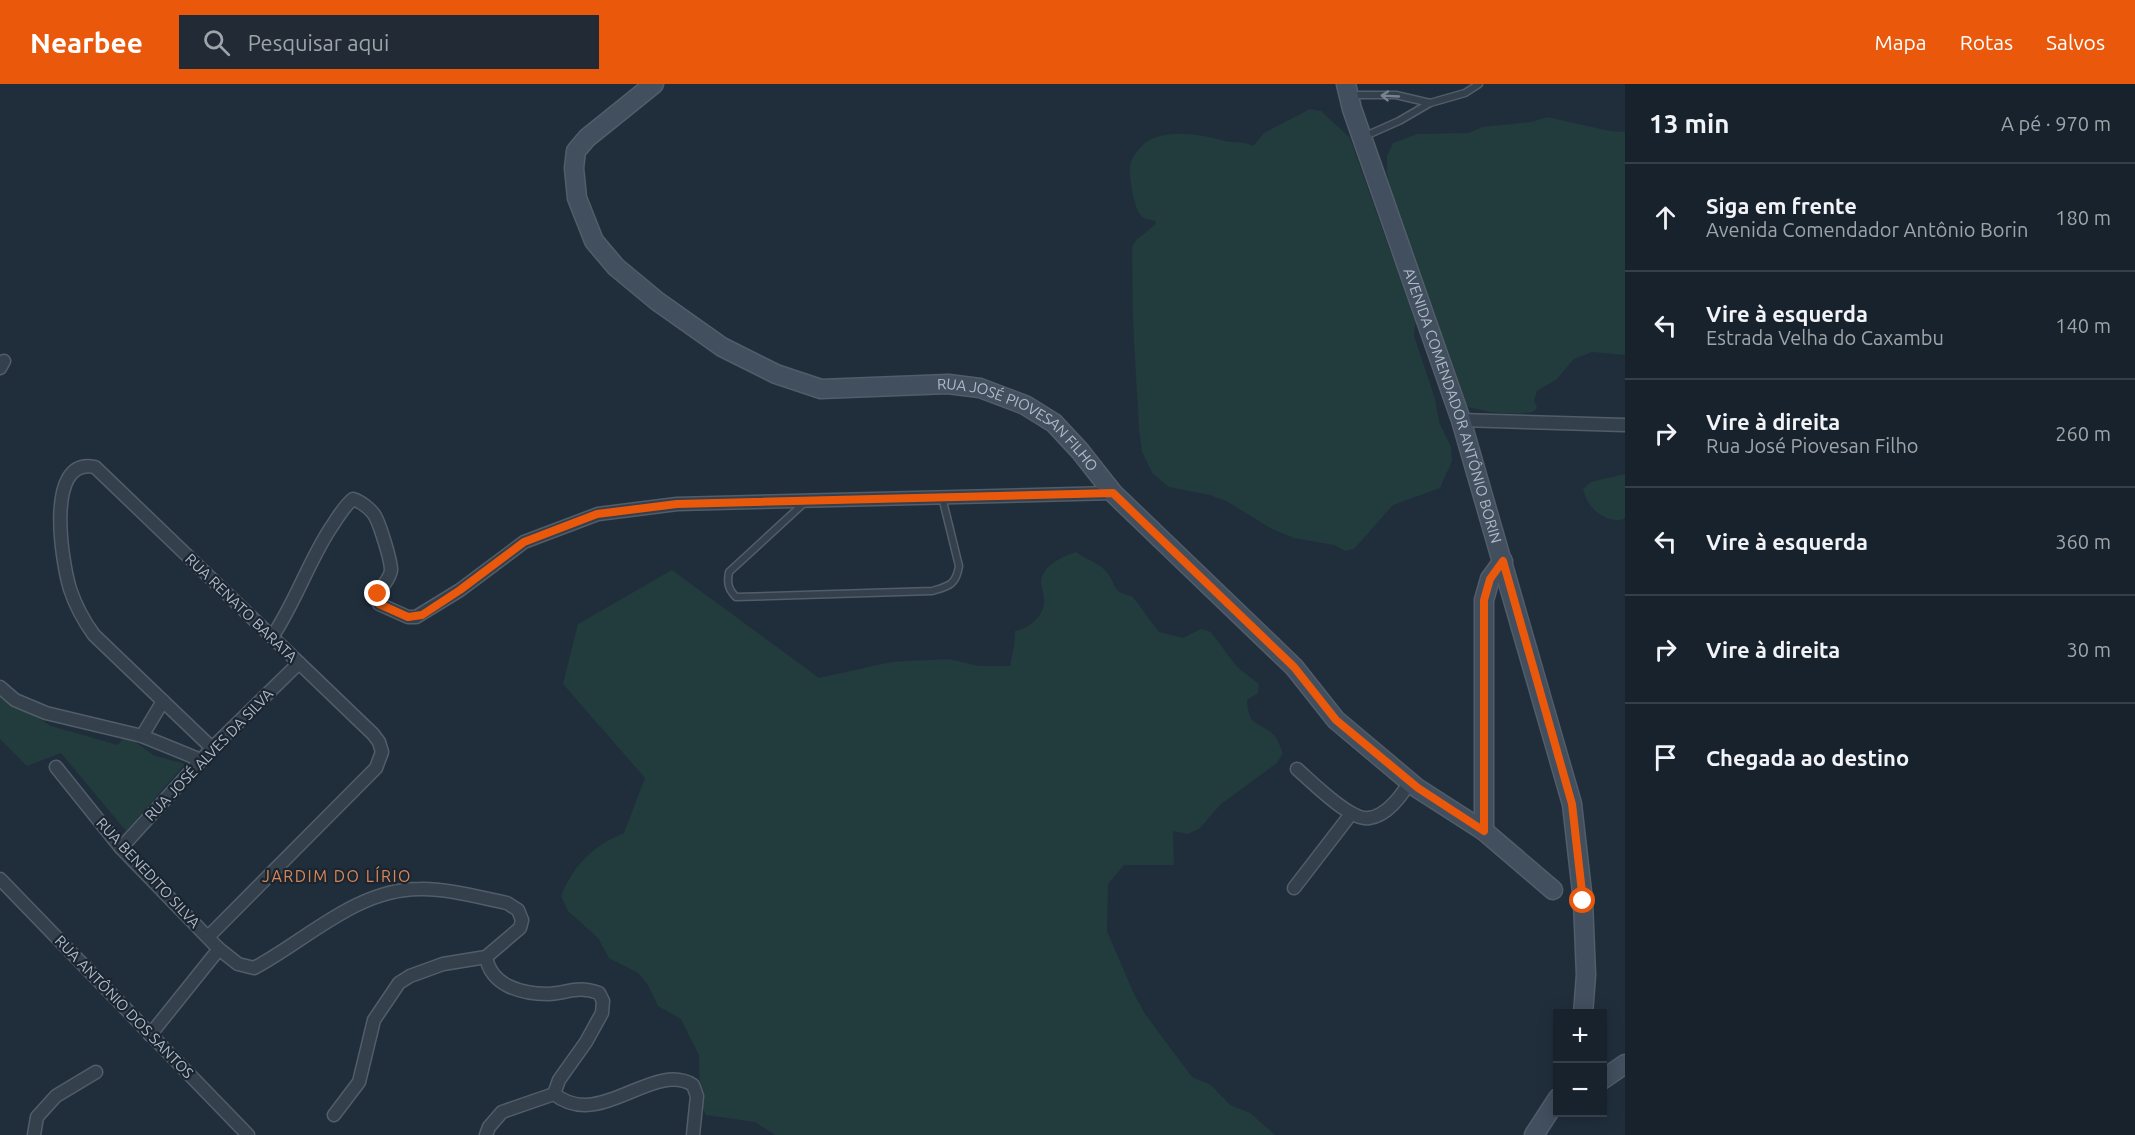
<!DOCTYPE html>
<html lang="pt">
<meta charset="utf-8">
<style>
:root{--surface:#18222d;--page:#212a35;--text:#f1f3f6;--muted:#9fa4aa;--line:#363f49;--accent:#ea580c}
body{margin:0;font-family:Ubuntu,sans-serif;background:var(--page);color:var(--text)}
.controls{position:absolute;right:18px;bottom:18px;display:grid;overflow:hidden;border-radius:0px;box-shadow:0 3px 15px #0003}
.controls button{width:54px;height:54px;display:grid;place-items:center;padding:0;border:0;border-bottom:2px solid var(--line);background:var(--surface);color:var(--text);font:30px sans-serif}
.stop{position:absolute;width:18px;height:18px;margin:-14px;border:4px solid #ea580c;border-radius:50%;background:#fff}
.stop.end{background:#ea580c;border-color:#fff;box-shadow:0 2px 6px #0008}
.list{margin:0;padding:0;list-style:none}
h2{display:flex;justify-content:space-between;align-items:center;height:78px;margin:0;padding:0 24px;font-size:26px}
h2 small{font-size:20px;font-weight:400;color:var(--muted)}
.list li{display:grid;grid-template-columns:39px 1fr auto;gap:18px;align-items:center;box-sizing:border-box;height:108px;padding:0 24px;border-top:2px solid var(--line)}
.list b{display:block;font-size:22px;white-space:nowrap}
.list p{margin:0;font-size:20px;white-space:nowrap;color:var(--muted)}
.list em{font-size:20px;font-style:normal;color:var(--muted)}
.icon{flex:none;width:33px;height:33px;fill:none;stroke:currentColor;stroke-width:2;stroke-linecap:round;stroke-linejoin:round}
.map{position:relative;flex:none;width:1625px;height:1051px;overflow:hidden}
header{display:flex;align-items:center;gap:36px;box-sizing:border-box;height:84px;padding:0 30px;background:var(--accent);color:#fff}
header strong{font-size:28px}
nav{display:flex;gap:33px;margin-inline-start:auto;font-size:21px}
.search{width:420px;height:54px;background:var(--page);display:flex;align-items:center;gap:15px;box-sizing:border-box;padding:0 21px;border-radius:0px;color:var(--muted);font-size:22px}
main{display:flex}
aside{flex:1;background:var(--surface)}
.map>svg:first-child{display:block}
.green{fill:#223b3d}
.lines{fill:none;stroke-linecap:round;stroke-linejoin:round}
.lane-casing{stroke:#525d69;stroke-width:9}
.street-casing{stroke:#525d69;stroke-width:15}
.secondary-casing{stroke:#525d69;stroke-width:21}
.lane{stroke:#34404c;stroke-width:6}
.street{stroke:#34404c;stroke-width:12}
.secondary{stroke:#424f5f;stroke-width:18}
.oneway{stroke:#788390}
.route{stroke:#ea580c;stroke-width:8}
.labels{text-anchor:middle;stroke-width:4.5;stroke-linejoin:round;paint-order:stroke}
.street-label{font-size:15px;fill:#afbac8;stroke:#1a2530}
.neighbourhood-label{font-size:16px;letter-spacing:1.5px;fill:#da8758;stroke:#1a2530}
</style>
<header>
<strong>Nearbee</strong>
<div class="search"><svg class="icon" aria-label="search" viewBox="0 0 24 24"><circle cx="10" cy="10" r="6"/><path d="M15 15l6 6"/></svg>Pesquisar aqui</div>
<nav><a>Mapa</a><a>Rotas</a><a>Salvos</a></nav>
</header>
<main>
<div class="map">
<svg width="1625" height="1051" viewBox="0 0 1625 1051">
<rect width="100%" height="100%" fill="#202e3c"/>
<g class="green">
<path d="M 1310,25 L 1321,27 L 1350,54 L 1390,167 L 1406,201 L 1406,176 L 1387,89 L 1387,72 L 1393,59 L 1417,50 L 1469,49 L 1482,43 L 1531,38 L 1547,33 L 1610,47 L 1625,48 L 1625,271 L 1592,268 L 1574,275 L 1557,295 L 1537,307 L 1534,316 L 1537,324 L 1533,328 C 1508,332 1488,328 1464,322 L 1423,241 L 1417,239 L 1415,241 L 1414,252 L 1435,315 L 1439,338 L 1451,363 L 1452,377 L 1440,404 L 1393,421 L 1354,465 L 1345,467 L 1334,461 L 1294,454 L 1272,445 L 1226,417 L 1210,411 L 1169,403 L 1153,390 L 1142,368 L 1139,345 L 1133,239 L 1132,163 L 1136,156 L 1156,140 L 1155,137 C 1149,135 1142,135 1139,129 C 1134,120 1127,87 1131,78 C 1132,74 1138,66 1141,63 C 1158,43 1200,50 1221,56 C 1234,60 1240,56 1253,62 L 1264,49 Z"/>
<path d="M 1625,390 L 1625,434 C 1614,440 1599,432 1591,422 C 1587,418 1585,410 1583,405 L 1591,398 Z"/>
<path d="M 1076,468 C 1084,474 1098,479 1105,486 C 1117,499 1111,509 1132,512 L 1159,548 L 1183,554 L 1201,545 L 1211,548 L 1237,583 L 1259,600 L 1258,609 L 1247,616 C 1249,645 1258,636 1274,651 C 1278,655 1280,663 1283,669 L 1277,679 L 1221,720 L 1200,744 L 1188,750 L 1173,747 L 1174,781 L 1124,781 L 1108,800 L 1107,847 L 1134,910 L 1145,930 L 1192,993 L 1211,1001 L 1230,1021 L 1250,1029 L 1275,1051 L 775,1051 L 755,1038 L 706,1031 L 700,1019 L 699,971 L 681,935 L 658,922 L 648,901 L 638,889 L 609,874 L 598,854 L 568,827 L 561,812 C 574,781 592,762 624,749 L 645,694 L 563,600 L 578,540 L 672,486 L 819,594 L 891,578 L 949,575 L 979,582 L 1010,582 L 1014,562 L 1015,547 C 1030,544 1045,532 1044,516 C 1044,510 1041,503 1041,497 C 1044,480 1062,473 1076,468 Z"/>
<path d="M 0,610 L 51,642 L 118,661 L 126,651 L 153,671 L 185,680 L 126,747 L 61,669 L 27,682 L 0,655 Z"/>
</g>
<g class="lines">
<defs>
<g id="lane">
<path d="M 1351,11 L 1396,11 L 1430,19"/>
<path d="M 1363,53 L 1399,37 L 1430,19 L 1465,9 L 1479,0"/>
<path d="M 804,419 L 729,488 C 727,499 728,505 736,513 L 932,507 C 949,502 956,501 959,482 L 942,413"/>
</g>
<g id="street">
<path d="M 0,284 L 4,277"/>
<path d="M 1461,336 L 1625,341"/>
<path d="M 272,553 C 295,519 308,479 330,445 C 337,435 343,423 353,415 C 360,417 371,425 375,432 C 380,441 391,476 391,486 C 390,499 373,506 379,520 L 408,533 L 416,533 L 460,506 L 524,458 L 598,430 L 677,420 L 1113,409"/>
<path d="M 0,603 L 15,616 L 46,629 L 142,652 L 201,676"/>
<path d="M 142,652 L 163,617"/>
<path d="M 56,683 L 121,764 L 219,865 L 238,880 L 254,884 C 307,856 356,805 420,805 C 445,804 482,814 507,819 L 518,826 L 522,836 L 520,844 L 486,873 L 443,880 L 410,892 L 399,899 L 374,936 L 359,998 L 334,1031"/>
<path d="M 1297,685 C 1311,697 1350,737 1369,734 C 1387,732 1401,712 1410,698"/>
<path d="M 121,764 L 212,664 L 299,579"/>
<path d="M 0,795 L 248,1051"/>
<path d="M 1294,804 L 1351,730"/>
<path d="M 208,853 L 376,684 L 382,668 L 379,658 L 373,650 L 95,383 C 44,372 62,479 70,505 C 76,523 83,536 94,551 L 212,664"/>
<path d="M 486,873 C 491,902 522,910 548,910 C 568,909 577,901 599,909 L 603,917 L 602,929 L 586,958 L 559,996 L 554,1010"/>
<path d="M 150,951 L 219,865"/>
<path d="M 554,1010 C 600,1047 653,976 693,1001 L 697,1012 L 693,1051"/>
<path d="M 34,1051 L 37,1033 L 56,1012 L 96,988"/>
<path d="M 486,1051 L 489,1043 L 502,1028 L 554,1010"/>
</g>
<g id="secondary">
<path id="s1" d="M 654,0 L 587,54 L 576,67 L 574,84 L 577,114 L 594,157 L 616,183 L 657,217 L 722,263 L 776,290 L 821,305 L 948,300 L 980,304 L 1025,321 L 1054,339 L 1080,367 L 1113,409 L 1294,583 L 1336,636 L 1417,704 L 1484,747 L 1553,806"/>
<path id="s2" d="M 1346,0 L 1352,25 L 1461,336 L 1572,720 L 1583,817 L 1586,891 L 1583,930"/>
<path d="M 1484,747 L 1484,516 L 1490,495 L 1503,477"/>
<path d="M 1602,996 L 1625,980"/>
<path d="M 1534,1051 L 1558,1014"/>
</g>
</defs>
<use href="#lane" class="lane-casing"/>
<use href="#street" class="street-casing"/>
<use href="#secondary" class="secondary-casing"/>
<use href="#lane" class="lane"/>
<use href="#street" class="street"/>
<use href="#secondary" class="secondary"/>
</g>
<defs><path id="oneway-shaft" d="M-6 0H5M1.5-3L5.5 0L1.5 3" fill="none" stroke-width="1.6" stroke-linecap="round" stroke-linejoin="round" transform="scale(1.5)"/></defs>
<use class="oneway" href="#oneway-shaft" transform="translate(1390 12) rotate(-177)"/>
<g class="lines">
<path class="route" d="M 378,510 L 379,520 L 408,533 L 422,531 L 460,506 L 524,458 L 597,430 L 677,420 L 1113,409 L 1294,583 L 1336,636 L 1418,704 L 1484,747 L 1484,516 L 1490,495 L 1503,477 L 1572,720 L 1583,817"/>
</g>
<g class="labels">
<g class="street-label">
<text dy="5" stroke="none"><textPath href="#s2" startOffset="339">AVENIDA COMENDADOR ANTÔNIO BORIN</textPath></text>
<text dy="5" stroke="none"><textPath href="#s1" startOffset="681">RUA JOSÉ PIOVESAN FILHO</textPath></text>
<text transform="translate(241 524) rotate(44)" y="5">RUA RENATO BARATA</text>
<text transform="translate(209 671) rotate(-46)" y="5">RUA JOSÉ ALVES DA SILVA</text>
<text transform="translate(148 789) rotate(47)" y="5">RUA BENEDITO SILVA</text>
<text transform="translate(124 923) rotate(46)" y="5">RUA ANTÔNIO DOS SANTOS</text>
</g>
<g class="neighbourhood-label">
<text x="337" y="798">JARDIM DO LÍRIO</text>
</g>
</g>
</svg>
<div class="controls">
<button>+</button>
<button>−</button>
</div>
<div class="stop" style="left:1583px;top:817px"></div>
<div class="stop end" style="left:378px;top:510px"></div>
</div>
<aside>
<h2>13 min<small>A pé · 970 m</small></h2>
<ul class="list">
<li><svg class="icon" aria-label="ahead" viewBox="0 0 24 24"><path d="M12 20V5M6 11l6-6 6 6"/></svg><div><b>Siga em frente</b><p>Avenida Comendador Antônio Borin</p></div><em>180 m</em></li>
<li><svg class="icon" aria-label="left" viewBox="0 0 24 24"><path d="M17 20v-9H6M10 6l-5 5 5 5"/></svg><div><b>Vire à esquerda</b><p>Estrada Velha do Caxambu</p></div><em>140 m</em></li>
<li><svg class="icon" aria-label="right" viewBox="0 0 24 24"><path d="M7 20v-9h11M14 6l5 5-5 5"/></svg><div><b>Vire à direita</b><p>Rua José Piovesan Filho</p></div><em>260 m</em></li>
<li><svg class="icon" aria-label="left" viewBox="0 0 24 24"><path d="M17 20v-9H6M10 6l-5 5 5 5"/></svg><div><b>Vire à esquerda</b></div><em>360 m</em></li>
<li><svg class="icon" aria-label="right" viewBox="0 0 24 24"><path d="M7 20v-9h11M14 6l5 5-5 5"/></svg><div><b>Vire à direita</b></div><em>30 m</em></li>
<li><svg class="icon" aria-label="arrive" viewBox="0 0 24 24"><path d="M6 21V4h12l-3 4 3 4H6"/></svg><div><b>Chegada ao destino</b></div></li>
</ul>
</aside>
</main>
